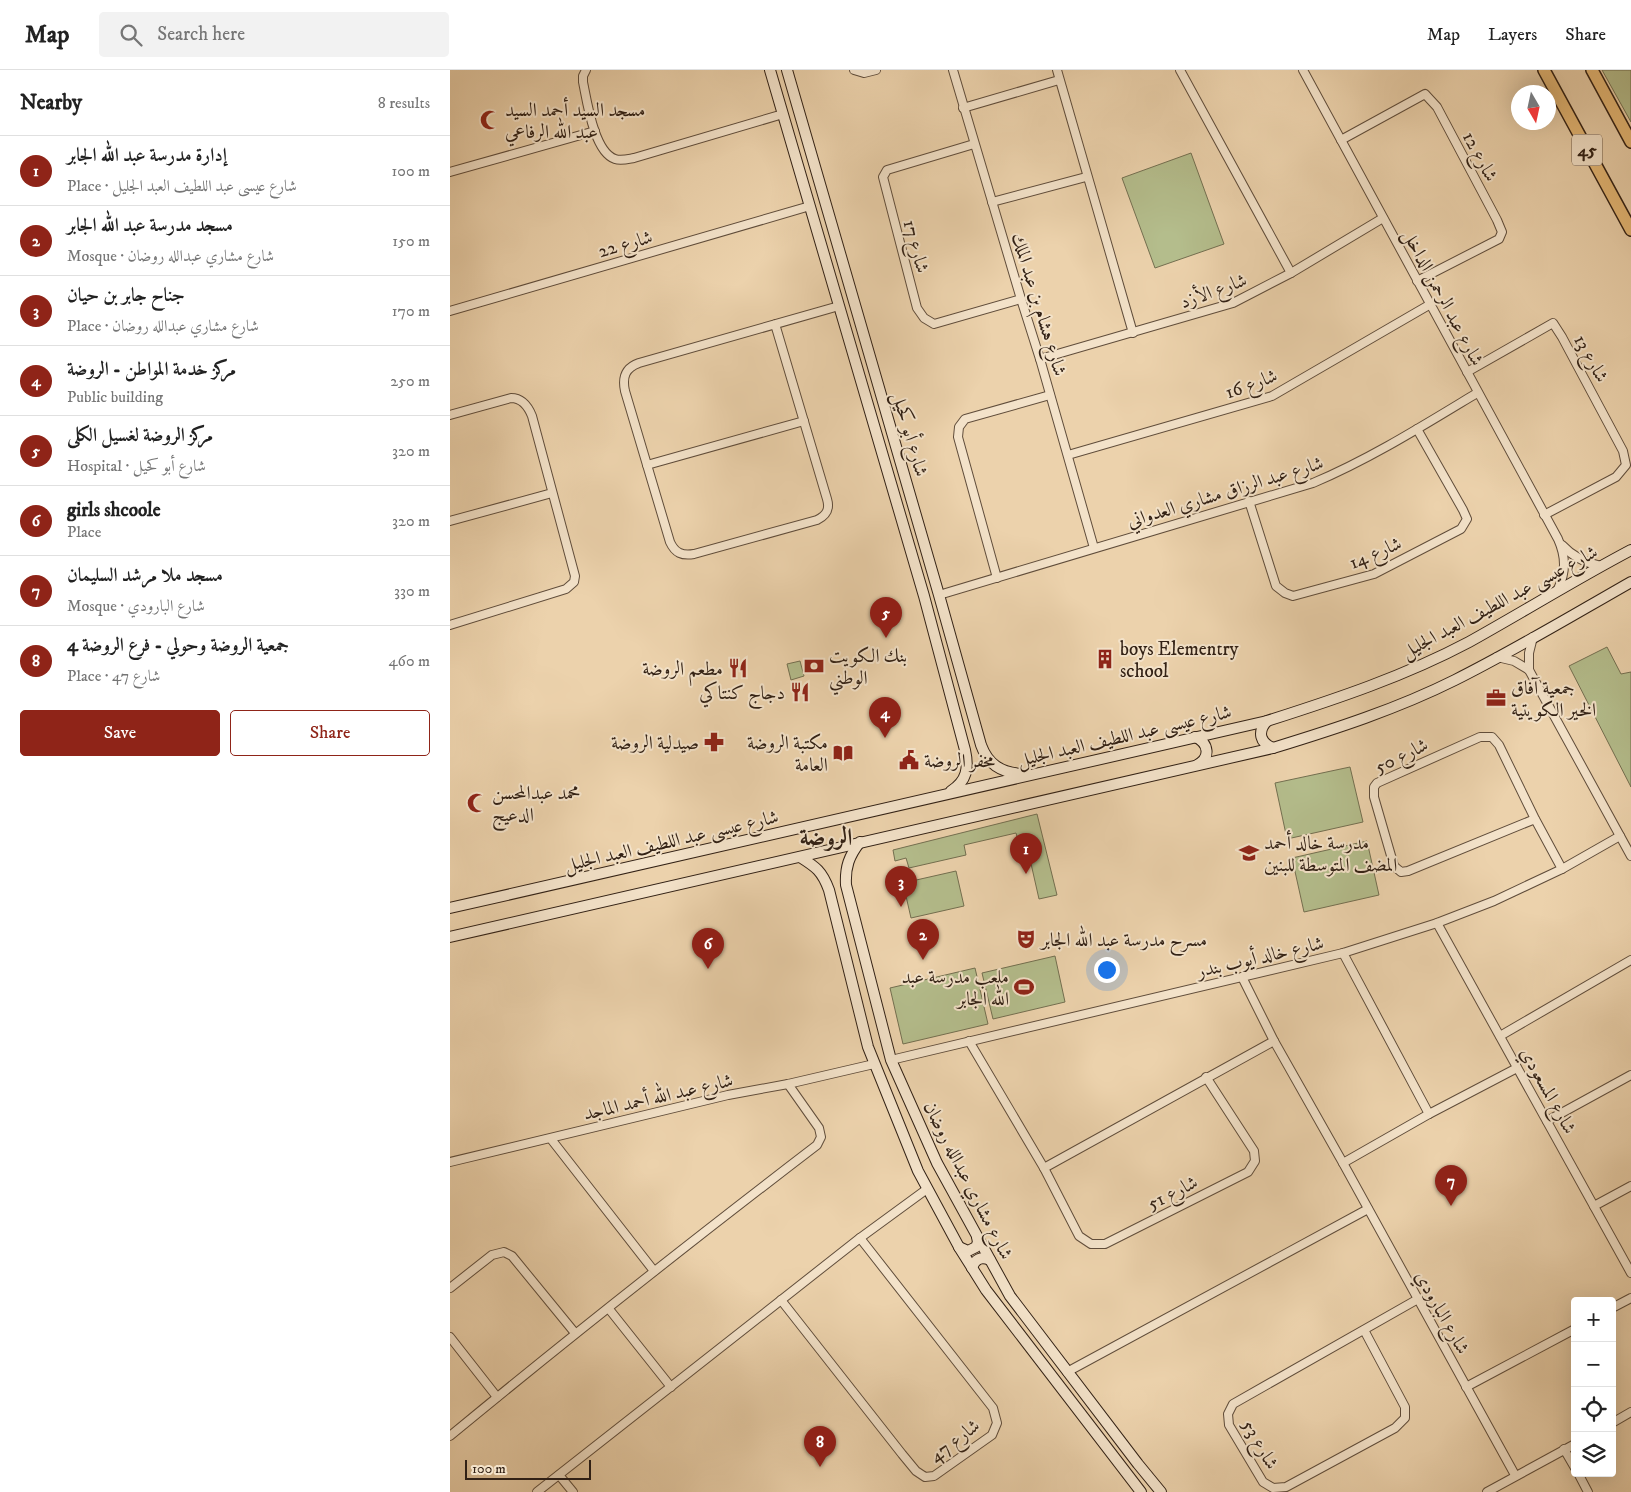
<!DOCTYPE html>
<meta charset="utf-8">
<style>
:root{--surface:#fff;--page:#f2f2f2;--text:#222;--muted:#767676;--line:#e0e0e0;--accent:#8f2418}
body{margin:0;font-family:"IM FELL DW Pica",Amiri,serif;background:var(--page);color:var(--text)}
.controls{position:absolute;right:15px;bottom:15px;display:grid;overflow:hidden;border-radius:5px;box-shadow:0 5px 20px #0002}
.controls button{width:45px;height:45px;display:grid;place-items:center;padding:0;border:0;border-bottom:1px solid var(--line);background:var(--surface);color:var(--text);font:25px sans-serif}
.compass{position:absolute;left:1061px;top:15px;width:45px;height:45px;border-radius:50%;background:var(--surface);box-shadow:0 5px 20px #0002;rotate:171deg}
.scale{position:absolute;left:15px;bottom:12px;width:126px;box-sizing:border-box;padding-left:5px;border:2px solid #322115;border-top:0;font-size:14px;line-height:18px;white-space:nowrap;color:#322115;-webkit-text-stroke:4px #f3e2c9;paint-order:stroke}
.you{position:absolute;left:656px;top:899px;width:18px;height:18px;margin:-12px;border:4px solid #fff;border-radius:50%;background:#1a73e8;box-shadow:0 0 0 8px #1a73e833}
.badge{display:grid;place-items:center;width:32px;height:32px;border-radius:50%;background:var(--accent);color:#fff;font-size:16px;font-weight:700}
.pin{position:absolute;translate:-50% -41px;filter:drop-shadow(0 1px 2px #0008)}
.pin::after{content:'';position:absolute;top:26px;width:18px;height:15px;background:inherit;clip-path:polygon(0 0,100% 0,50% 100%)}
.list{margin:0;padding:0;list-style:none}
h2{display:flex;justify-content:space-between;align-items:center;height:65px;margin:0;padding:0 20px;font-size:21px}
h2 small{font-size:16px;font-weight:400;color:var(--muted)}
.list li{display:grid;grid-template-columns:32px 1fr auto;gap:15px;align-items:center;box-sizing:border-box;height:70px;padding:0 20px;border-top:1px solid var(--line)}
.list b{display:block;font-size:19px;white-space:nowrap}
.list p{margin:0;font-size:16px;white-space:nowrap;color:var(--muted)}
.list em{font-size:16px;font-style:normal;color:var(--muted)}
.actions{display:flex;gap:10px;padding:15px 20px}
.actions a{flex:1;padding:11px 0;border:1px solid var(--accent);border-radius:5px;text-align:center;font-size:18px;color:var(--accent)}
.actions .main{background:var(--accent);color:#fff}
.icon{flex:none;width:28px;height:28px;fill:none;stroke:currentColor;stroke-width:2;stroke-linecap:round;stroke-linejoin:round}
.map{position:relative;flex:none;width:1181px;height:1422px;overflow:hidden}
header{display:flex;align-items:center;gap:30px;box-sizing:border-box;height:70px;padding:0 25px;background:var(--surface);border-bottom:1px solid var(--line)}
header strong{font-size:24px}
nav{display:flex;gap:28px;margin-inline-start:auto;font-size:18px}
.search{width:350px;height:45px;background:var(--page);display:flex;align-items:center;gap:12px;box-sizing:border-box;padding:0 18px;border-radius:5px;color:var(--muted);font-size:19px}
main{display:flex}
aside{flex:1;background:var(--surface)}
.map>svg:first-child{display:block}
.green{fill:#b4bd8c;stroke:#736f50}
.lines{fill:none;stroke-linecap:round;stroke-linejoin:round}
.street-casing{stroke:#604d3b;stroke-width:10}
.secondary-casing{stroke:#322115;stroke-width:12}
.primary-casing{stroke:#322115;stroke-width:14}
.street{stroke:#f3e2c9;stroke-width:8}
.secondary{stroke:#f3e2c9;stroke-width:10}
.primary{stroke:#e6b976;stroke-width:11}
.labels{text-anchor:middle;stroke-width:4;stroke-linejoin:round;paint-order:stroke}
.shield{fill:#f3e2c9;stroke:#6c5b4b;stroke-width:1}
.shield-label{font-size:18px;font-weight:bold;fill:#322115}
.poi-label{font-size:19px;fill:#322115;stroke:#f3e2c9;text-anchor:start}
.street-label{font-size:19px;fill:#322115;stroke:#f3e2c9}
.district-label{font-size:24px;font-weight:bold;fill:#322115;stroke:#f3e2c9}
</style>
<header>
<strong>Map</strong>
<div class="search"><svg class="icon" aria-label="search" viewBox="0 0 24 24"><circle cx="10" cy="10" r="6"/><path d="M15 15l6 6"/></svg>Search here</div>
<nav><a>Map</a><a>Layers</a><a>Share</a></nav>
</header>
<main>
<aside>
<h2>Nearby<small>8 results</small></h2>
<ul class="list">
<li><span class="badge">1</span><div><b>إدارة مدرسة عبد الله الجابر</b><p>Place · شارع عيسى عبد اللطيف العبد الجليل</p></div><em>100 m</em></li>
<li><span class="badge">2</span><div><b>مسجد مدرسة عبد الله الجابر</b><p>Mosque · شارع مشاري عبدالله روضان</p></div><em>150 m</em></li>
<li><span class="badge">3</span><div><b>جناح جابر بن حيان</b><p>Place · شارع مشاري عبدالله روضان</p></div><em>170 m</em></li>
<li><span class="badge">4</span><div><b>مركز خدمة المواطن - الروضة</b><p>Public building</p></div><em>250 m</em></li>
<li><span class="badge">5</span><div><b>مركز الروضة لغسيل الكلى</b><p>Hospital · شارع أبو كحيل</p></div><em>320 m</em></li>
<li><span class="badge">6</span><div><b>girls shcoole</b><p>Place</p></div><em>320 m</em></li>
<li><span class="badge">7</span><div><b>مسجد ملا مرشد السليمان</b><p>Mosque · شارع البارودي</p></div><em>330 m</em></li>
<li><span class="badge">8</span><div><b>جمعية الروضة وحولي - فرع الروضة 4</b><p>Place · شارع 47</p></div><em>460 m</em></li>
</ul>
<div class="actions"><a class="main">Save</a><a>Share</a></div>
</aside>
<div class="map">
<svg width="1181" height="1422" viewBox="0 0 1181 1422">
<rect width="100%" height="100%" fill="#ecd2ac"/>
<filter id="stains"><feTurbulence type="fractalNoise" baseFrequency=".004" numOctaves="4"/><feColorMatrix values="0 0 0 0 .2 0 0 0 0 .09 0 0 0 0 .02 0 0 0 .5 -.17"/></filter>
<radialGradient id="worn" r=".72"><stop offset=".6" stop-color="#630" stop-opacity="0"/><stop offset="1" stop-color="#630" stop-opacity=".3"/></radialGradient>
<g class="green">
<path d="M 1152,0 L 1181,0 L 1181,52 Z"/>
<path d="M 741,83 L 774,174 L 705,198 L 672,108 Z"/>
<path d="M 1157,577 L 1171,604 L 1181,602 L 1181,717 L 1119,596 Z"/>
<path d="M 350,591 L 354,606 L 341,610 L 337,594 Z"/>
<path d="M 900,697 L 913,752 L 837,769 L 825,713 Z"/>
<path d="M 587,744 L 607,825 L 589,829 L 577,776 L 570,777 L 566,763 L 514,775 L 516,785 L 459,798 L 456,788 L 445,791 L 443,780 Z"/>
<path d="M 917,771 L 929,825 L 854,842 L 842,788 Z"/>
<path d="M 506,801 L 514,836 L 461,848 L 453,813 Z"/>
<path d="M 605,886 L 615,932 L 543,949 L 532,903 Z"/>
<path d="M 525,898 L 538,954 L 453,974 L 440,918 Z"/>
</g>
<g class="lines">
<defs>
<g id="street">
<path d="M 136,0 L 133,6 L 133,12 C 137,31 144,82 165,89 C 171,91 178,89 184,88 L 333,44"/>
<path d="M 404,0 L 414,3 L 426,0"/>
<path d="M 503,0 L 571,229 L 590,289 L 644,478"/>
<path d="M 607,0 L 683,263"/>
<path d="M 730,0 L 841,203"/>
<path d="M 853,0 L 1108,469 C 1116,487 1116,502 1108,519"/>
<path d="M 513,38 L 609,10"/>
<path d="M 891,70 L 975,24 L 987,37 L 1047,150 L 1052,162 L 1049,169 L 967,211"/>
<path d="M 524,74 L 437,100 L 433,107 L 467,238 L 474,248 L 484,254 L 571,229"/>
<path d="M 0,102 L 145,61"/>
<path d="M 542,132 L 636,107"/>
<path d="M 0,241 L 360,136"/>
<path d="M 325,254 L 377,429 C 380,439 377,445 367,450 L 244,484 C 232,486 225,483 220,472 L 175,321 C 172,307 175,298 189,293 L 389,236"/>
<path d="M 590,289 L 783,233 L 841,203 L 933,148"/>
<path d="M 1017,302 L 1103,253 L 1112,267 L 1173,381 L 1176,395 L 1166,407 L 1094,445"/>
<path d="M 0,345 L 61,328 C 72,328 78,336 82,346 L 125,506 L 124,512 L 116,519 L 0,555"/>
<path d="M 618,385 L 822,326 L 979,235"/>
<path d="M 197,395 L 354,351"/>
<path d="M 799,431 L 826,516 L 835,523 L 843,526 L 924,504 L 1011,459 L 1017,449 L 1013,440 L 967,359"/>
<path d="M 0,451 L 102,423"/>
<path d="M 1112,475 C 1123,487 1135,493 1151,496"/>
<path d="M 547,508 L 508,367 L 509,357 L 515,349 L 600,325"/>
<path d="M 489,525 L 863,413 C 920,389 974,355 1027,323"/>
<path d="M 1083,567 L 1079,583 L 1079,600 L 1181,786"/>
<path d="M 1047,587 L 1064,591 L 1079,600"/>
<path d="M 1085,749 L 958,801 L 951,802 L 944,796 L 924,727 L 924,717 L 927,713 L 1030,667 L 1042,667 L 1049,675 L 1085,749 L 1112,799"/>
<path d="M 987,853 L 1181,1203"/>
<path d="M 893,883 L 979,1044"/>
<path d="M 792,907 L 824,971 L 893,1093 L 1065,1405"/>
<path d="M 1050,966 L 1181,890"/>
<path d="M 519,971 L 594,1098 L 629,1166 L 641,1174 L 655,1174 L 798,1102 L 805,1091 L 804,1081 L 756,1007"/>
<path d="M 441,990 L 893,883 L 987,853 L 1044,831 L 1112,799 L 1170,766"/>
<path d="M 1097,1051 L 1181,1005"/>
<path d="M 101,1069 L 204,1201"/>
<path d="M 0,1092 L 278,1025 L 338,1014 L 424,994"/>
<path d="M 893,1093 L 979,1044 L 1067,998"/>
<path d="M 594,1098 L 824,971"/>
<path d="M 1144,1136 L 1181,1116"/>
<path d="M 0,1218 L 42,1185 L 54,1182 L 62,1186 L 125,1263"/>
<path d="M 331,1230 L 452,1384 L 466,1401 L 475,1407 L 484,1406 L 542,1365 L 547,1353 L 543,1338 L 410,1168"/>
<path d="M 1162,1238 L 1181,1228"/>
<path d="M 159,1239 L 221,1317"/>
<path d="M 914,1260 L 955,1337 L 955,1348 L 945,1358 L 836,1417 L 823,1418 L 813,1412 L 779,1355 L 778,1344 L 783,1334 L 968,1229"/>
<path d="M 0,1267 L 47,1327"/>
<path d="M 617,1302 L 918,1139"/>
<path d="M 1016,1317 L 1125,1259"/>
<path d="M 1162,1353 L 1181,1342"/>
<path d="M 0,1366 C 121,1266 243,1170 367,1075 L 371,1067 L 369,1058 L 338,1014"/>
<path d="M 1114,1379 L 1125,1398"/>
<path d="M 1128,1403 L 1138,1422"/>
<path d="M 109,1405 L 123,1422"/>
<path d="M 87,1422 L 410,1168 L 477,1119"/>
<path d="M 1037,1422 L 1125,1374"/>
</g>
<g id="secondary">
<path d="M 320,0 L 474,526 L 515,680 C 519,698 517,711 501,721"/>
<path d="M 337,0 L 489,525 L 531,675 C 538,694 550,702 571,704"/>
<path d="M 817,651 C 807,662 810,673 823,678"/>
<path d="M 745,667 C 759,673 761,688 747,695"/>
<path d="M 410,772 C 399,786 395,797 396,815 L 441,990 L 487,1093 L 560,1226 L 688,1394 L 711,1422"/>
<path d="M 350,787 C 366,797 372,801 379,820 L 418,977 L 468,1101 L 509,1177 L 536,1220 L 691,1422"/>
<path d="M 0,838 L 817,651 C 886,629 955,606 1019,572 C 1073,542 1126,509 1181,480"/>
<path d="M 0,867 L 823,678 C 885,659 947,639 1005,610 C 1065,580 1123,545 1181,512"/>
<path d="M 509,1177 L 518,1181 L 526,1177 L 528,1172 L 527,1167"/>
<path d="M 522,1198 C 525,1189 531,1186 540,1190"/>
</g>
<g id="primary">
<path d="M 1094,0 L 1181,160"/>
<path d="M 1142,0 L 1181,72"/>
</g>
</defs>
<use href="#street" class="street-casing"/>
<use href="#secondary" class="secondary-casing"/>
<use href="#primary" class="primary-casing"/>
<use href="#street" class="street"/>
<use href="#secondary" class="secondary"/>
<use href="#primary" class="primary"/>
</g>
<defs>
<symbol id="mosque-bare" viewBox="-9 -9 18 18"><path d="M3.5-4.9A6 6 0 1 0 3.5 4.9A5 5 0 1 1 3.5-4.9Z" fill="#8f2418" stroke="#f3e2c9" stroke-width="2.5" paint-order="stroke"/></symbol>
<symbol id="building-bare" viewBox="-9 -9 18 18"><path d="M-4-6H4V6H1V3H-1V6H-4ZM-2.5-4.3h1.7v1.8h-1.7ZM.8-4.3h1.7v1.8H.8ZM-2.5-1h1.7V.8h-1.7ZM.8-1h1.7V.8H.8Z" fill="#8f2418" stroke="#f3e2c9" stroke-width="2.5" paint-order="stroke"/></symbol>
<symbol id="bank-bare" viewBox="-9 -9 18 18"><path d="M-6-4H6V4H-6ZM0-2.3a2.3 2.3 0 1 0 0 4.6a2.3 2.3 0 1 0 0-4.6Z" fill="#8f2418" stroke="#f3e2c9" stroke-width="2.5" paint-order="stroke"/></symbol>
<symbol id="restaurant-bare" viewBox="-9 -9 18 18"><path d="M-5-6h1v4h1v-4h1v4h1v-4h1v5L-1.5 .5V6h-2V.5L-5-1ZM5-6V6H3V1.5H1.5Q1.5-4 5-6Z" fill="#8f2418" stroke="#f3e2c9" stroke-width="2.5" paint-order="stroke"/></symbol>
<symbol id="office-bare" viewBox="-9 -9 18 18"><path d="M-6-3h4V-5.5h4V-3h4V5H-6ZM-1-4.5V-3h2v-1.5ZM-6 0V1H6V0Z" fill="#8f2418" stroke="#f3e2c9" stroke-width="2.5" paint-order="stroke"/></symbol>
<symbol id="pharmacy-bare" viewBox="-9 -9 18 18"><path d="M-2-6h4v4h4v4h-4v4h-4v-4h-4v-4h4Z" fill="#8f2418" stroke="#f3e2c9" stroke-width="2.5" paint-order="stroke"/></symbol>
<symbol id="library-bare" viewBox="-9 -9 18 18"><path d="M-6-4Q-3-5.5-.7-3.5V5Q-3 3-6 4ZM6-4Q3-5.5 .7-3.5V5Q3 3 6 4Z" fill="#8f2418" stroke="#f3e2c9" stroke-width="2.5" paint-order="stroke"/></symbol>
<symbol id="civic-bare" viewBox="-9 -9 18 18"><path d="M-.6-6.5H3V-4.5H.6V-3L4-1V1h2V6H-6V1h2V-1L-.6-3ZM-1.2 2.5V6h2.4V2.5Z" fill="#8f2418" stroke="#f3e2c9" stroke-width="2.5" paint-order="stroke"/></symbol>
<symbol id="school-bare" viewBox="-9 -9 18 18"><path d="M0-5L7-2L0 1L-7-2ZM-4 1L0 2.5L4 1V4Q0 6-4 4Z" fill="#8f2418" stroke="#f3e2c9" stroke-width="2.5" paint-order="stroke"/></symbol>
<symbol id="theatre-bare" viewBox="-9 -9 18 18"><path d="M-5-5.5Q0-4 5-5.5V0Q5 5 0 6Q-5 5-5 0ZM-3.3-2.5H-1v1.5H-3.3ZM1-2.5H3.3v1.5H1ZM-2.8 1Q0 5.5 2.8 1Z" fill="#8f2418" stroke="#f3e2c9" stroke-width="2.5" paint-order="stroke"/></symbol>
<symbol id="stadium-bare" viewBox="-9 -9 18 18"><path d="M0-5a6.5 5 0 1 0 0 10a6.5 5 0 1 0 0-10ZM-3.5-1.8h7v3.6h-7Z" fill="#8f2418" stroke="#f3e2c9" stroke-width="2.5" paint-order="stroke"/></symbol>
</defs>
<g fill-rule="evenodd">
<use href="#mosque-bare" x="26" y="36" width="28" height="28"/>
<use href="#building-bare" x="641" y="575" width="28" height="28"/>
<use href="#bank-bare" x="350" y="582" width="28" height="28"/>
<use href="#restaurant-bare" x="274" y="584" width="28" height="28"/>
<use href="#restaurant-bare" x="336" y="608" width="28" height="28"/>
<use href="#office-bare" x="1032" y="614" width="28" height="28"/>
<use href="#pharmacy-bare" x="250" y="658" width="28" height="28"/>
<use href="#library-bare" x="379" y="669" width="28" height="28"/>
<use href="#civic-bare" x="445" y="676" width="28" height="28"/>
<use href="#mosque-bare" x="13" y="719" width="28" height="28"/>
<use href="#school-bare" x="785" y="769" width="28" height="28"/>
<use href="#theatre-bare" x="562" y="855" width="28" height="28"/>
<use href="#stadium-bare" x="560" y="903" width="28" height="28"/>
</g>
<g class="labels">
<rect class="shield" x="1122" y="64.5" width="30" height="31" rx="4"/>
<g class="shield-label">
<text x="1137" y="86">45</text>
</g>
<g class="poi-label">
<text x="55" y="46">مسجد السيد أحمد السيد<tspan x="55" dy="22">عبد الله الرفاعي</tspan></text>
<text x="670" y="585">boys Elementry<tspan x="670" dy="22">school</tspan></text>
<text x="379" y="592">بنك الكويت<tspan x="379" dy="22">الوطني</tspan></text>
<text x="273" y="605" text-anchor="end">مطعم الروضة</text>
<text x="1061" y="624">جمعية آفاق<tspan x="1061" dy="22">الخير الكويتية</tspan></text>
<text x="335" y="629" text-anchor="end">دجاج كنتاكي</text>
<text x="249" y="679" text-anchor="end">صيدلية الروضة</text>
<text x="378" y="679" text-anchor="end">مكتبة الروضة<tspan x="378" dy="22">العامة</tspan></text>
<text x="474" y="697">مخفر الروضة</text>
<text x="42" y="729">محمد عبدالمحسن<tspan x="42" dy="22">الدعيج</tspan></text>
<text x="814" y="779">مدرسة خالد أحمد<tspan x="814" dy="22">المضف المتوسطة للبنين</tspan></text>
<text x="591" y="876">مسرح مدرسة عبد الله الجابر</text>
<text x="559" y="913" text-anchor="end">ملعب مدرسة عبد<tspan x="559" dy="22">الله الجابر</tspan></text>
</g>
<g class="street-label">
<text transform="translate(1031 86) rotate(62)" y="7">شارع 12</text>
<text transform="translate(175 173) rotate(-16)" y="7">شارع 22</text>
<text transform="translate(467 176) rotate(75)" y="7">شارع 17</text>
<text transform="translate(763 220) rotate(-20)" y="7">شارع الأزد</text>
<text transform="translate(994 227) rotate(62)" y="7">شارع عبد الرحمن الداخل</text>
<text transform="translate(590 234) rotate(73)" y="7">شارع هشام بن عبد الملك</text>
<text transform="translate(1142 288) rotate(61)" y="7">شارع 13</text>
<text transform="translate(801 313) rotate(-20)" y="7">شارع 16</text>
<text transform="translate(461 364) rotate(74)" y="7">شارع أبو كحيل</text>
<text transform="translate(775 421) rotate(-17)" y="7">شارع عبد الرزاق مشاري العدواني</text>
<text transform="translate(925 482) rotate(-23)" y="7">شارع 14</text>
<text transform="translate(1049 531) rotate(-28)" y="7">شارع عيسى عبد اللطيف العبد الجليل</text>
<text transform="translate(674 665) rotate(-13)" y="7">شارع عيسى عبد اللطيف العبد الجليل</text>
<text transform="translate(951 685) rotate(-26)" y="7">شارع 50</text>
<text transform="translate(221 770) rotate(-13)" y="7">شارع عيسى عبد اللطيف العبد الجليل</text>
<text transform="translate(810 886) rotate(-13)" y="7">شارع خالد أيوب بندر</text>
<text transform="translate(1099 1020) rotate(61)" y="7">شارع المسعودي</text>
<text transform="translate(208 1026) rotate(-13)" y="7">شارع عبد الله أحمد الماجد</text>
<text transform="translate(519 1110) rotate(63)" y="7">شارع مشاري عبدالله روضان</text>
<text transform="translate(722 1122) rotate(-27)" y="7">شارع 51</text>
<text transform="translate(993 1242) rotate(61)" y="7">شارع البارودي</text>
<text transform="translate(504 1370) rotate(-38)" y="7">شارع 47</text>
<text transform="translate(811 1374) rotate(60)" y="7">شارع 53</text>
</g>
<g class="district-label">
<text x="376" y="775">الروضة</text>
</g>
</g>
<rect width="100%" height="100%" filter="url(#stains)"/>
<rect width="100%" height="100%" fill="url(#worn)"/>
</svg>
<div class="controls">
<button>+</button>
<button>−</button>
<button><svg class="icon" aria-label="locate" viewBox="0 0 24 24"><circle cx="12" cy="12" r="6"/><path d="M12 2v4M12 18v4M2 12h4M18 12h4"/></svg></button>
<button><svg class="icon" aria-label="layers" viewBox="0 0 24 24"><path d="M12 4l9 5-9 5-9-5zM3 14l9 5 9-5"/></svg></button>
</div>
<svg class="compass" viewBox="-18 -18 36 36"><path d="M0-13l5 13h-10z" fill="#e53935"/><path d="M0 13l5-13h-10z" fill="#767676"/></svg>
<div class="scale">100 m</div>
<div class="you"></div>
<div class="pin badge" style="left:576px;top:804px">1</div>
<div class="pin badge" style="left:473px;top:890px">2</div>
<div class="pin badge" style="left:451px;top:837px">3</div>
<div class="pin badge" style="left:435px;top:668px">4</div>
<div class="pin badge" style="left:436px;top:568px">5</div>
<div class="pin badge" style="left:258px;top:899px">6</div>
<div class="pin badge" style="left:1001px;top:1136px">7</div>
<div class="pin badge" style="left:370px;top:1397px">8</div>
</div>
</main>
